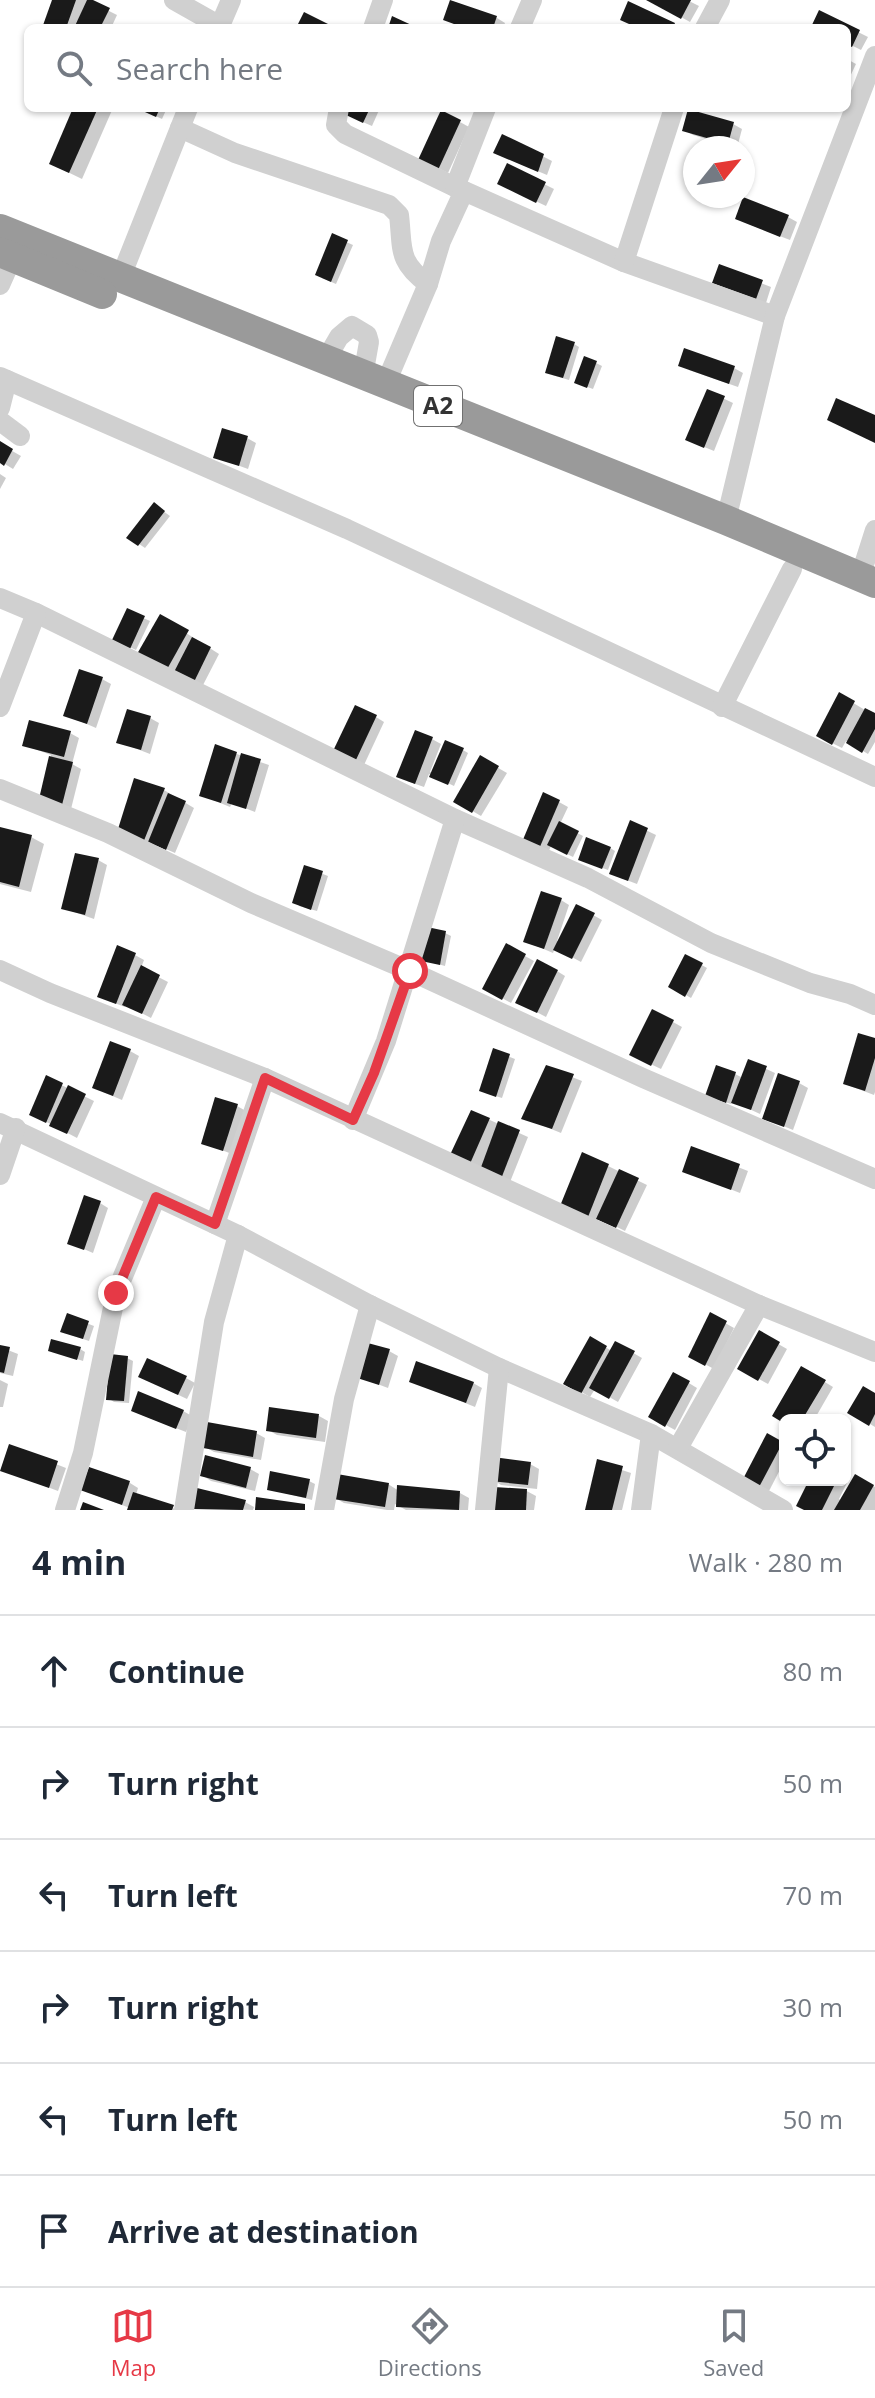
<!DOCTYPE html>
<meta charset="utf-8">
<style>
:root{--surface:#fff;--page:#f2f2f3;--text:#1f2937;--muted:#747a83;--line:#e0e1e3;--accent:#e63946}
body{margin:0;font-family:"Open Sans",sans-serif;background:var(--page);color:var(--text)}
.controls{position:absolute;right:24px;bottom:24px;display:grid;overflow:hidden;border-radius:12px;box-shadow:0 2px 6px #0004}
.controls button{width:72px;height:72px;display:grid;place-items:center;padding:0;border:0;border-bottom:2px solid var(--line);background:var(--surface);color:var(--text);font:40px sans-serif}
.compass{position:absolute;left:683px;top:136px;width:72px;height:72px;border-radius:50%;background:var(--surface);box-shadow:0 2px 6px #0004;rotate:60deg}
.stop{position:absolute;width:24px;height:24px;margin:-18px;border:6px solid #e63946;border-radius:50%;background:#fff}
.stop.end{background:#e63946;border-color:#fff;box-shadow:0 2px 8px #0008}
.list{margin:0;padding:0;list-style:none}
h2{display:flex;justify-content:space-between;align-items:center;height:104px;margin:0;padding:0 32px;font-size:34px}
h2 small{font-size:26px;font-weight:400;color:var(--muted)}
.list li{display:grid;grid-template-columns:52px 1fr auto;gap:24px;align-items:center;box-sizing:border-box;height:112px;padding:0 32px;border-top:2px solid var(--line)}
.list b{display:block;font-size:30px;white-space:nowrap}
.list em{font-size:26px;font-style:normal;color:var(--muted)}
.icon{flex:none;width:44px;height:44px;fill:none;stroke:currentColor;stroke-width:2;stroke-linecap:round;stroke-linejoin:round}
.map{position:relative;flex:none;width:875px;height:1510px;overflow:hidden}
.search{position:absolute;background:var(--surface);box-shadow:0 2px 6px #0004;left:24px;right:24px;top:24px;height:88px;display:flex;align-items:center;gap:20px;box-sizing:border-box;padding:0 28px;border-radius:12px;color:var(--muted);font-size:30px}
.sheet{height:776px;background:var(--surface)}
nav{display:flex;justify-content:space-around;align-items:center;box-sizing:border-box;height:112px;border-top:2px solid var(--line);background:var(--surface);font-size:22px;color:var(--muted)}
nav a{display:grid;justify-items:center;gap:4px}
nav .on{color:var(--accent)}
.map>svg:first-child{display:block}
.shadow{fill:#0003}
.building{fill:#1a1a1a}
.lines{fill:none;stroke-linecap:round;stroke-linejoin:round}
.minor{stroke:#d0d0d0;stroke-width:20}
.highway{stroke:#9a9a9a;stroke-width:30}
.route{stroke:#e63946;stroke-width:10}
.labels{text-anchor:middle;stroke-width:8;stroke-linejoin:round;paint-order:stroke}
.shield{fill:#fff;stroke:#707070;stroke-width:2}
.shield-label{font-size:24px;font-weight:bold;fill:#333}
</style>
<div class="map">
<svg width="875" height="1510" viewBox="0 0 875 1510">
<rect width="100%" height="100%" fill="#fff"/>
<g class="shadow">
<path d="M 54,0 L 87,0 L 117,15 L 111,28 L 44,28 Z"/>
<path d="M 650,0 L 687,0 L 699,6 L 690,22 Z"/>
<path d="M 452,1 L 497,18 L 505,23 L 503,28 L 465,28 L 454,24 L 446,19 Z"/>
<path d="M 820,13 L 868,37 L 861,50 L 847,43 L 847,28 L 813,26 Z"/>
<path d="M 847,59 L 856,64 L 847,83 Z"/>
<path d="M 75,108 L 113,108 L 82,179 L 51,164 Z"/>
<path d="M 139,108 L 167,108 L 162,119 Z"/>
<path d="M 352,108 L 380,108 L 372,126 L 358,120 Z"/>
<path d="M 460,122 L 469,127 L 448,173 L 429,164 Z"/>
<path d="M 733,124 L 742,129 L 737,148 L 693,135 L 684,130 Z"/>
<path d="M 503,136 L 552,161 L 547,175 L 504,157 Z"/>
<path d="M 508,166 L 554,189 L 546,206 L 508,188 Z"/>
<path d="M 788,217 L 797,222 L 790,240 L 746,223 Z"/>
<path d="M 333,236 L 353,245 L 336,284 L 322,278 Z"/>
<path d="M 720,267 L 771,287 L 766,303 L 723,287 Z"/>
<path d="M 574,344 L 579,347 L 569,380 L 552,375 Z"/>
<path d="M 596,363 L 602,366 L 593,389 L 582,385 Z"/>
<path d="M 734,368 L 743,373 L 738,387 L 689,370 Z"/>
<path d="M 708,391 L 733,403 L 714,451 L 697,444 Z"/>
<path d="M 247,438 L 256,443 L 248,469 L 215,457 Z"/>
<path d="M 0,444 L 21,456 L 13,469 L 0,461 Z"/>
<path d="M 0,474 L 6,478 L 0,489 Z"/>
<path d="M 159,508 L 170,516 L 145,548 L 129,537 Z"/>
<path d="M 128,611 L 150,621 L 136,650 L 115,640 Z"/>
<path d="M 161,617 L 219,654 L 202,687 L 140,653 Z"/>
<path d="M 102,679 L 111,684 L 96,728 L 66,715 Z"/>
<path d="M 840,695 L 875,716 L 875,742 L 868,754 L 846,741 L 842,748 L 818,736 Z"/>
<path d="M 376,717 L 384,722 L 364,765 L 345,756 Z"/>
<path d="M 150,718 L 159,723 L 150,754 L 119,742 Z"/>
<path d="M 70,733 L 79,738 L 72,764 L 81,769 L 71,809 L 41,798 L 51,755 L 24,745 Z"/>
<path d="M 432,739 L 441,744 L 430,772 L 433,773 L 463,750 L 468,753 L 454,786 L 429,774 L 424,787 L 407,781 Z"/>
<path d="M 216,747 L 269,765 L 255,812 L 232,803 L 230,807 L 201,795 Z"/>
<path d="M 481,758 L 507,773 L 481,816 L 455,801 Z"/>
<path d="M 164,790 L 194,808 L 175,853 L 159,846 L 152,846 L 121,828 Z"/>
<path d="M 559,802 L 568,807 L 560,824 L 583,836 L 573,857 L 551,846 L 548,853 L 533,846 Z"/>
<path d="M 631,823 L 656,835 L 637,884 L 621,878 Z"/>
<path d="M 0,829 L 31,837 L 44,844 L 31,892 L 0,884 Z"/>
<path d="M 610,848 L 615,851 L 608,870 L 586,862 Z"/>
<path d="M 98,860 L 107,865 L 94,919 L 63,908 Z"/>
<path d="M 305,867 L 328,876 L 317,911 L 299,906 Z"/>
<path d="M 561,900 L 569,905 L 557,941 L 560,942 L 577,906 L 602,920 L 581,962 L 555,948 L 553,953 L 525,941 Z"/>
<path d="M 445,933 L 451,936 L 445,966 L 423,960 Z"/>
<path d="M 507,946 L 534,961 L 511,1003 L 484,988 Z"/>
<path d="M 135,955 L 144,960 L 141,968 L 168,982 L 151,1018 L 126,1005 L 125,1007 L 109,1001 Z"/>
<path d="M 686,956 L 707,968 L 691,998 L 670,986 Z"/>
<path d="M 557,971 L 565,976 L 546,1017 L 527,1007 Z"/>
<path d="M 673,1022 L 682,1027 L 661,1069 L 640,1059 Z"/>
<path d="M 875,1040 L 875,1092 L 874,1095 L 845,1084 Z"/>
<path d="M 130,1051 L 139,1056 L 122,1100 L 103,1092 Z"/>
<path d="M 494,1051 L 515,1059 L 502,1098 L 486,1093 Z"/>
<path d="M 749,1061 L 775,1073 L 760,1114 L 732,1101 L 731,1104 L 713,1098 L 735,1074 L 743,1078 Z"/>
<path d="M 547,1067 L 582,1081 L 561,1133 L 524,1118 Z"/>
<path d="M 47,1078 L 94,1101 L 77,1138 L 37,1117 Z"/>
<path d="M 799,1083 L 808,1088 L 793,1130 L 764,1118 Z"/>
<path d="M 237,1106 L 246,1111 L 232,1154 L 203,1143 Z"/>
<path d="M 472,1112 L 528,1137 L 510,1182 L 461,1161 Z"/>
<path d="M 692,1149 L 748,1171 L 740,1193 L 684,1171 Z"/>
<path d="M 608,1166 L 647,1185 L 625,1231 L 599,1218 L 596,1226 L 563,1206 Z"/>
<path d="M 100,1203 L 108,1208 L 93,1253 L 70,1243 Z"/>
<path d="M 711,1315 L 734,1328 L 714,1369 L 699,1361 Z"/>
<path d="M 68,1316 L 94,1326 L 89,1341 L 68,1334 Z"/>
<path d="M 759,1333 L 787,1349 L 768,1384 L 740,1369 Z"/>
<path d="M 591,1339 L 612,1351 L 616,1343 L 642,1358 L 618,1402 L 595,1389 L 590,1397 L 566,1383 Z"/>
<path d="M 0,1347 L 18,1354 L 13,1376 L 0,1373 Z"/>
<path d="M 80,1349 L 85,1352 L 83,1361 L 50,1350 Z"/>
<path d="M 389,1351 L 398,1356 L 388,1388 L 356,1376 Z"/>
<path d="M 127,1358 L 133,1361 L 129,1403 L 114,1402 L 108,1398 Z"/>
<path d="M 802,1368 L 833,1387 L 814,1420 L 785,1422 L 774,1415 Z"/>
<path d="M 674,1374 L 697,1388 L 675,1430 L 651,1417 Z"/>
<path d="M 186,1378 L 195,1383 L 187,1399 L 149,1381 Z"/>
<path d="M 0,1380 L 8,1384 L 3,1407 L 0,1407 Z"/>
<path d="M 411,1381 L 473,1383 L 482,1388 L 475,1407 Z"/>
<path d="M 875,1396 L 875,1427 L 850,1412 Z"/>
<path d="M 271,1409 L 319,1416 L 328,1421 L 325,1442 L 277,1435 L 268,1430 Z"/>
<path d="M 183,1411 L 192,1416 L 186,1432 L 142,1415 Z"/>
<path d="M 256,1433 L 265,1438 L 261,1460 L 214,1452 L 205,1447 Z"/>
<path d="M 768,1436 L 785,1445 L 785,1460 L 769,1491 L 746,1478 Z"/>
<path d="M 10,1446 L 66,1468 L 58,1491 L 2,1470 Z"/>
<path d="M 598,1462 L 631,1473 L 622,1510 L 587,1510 Z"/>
<path d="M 530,1464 L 539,1469 L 537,1489 L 501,1485 L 492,1479 Z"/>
<path d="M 90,1469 L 130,1483 L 138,1488 L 136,1495 L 178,1510 L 129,1510 L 130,1508 L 92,1494 L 83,1489 Z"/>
<path d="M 250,1469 L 259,1474 L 255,1491 L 211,1481 L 202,1475 Z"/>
<path d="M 856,1476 L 875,1487 L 875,1510 L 807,1510 L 811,1480 L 845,1480 L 845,1477 L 849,1479 L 839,1499 L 842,1501 Z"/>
<path d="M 309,1481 L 315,1484 L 312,1500 L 269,1489 Z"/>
<path d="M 388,1484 L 399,1491 L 460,1493 L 469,1498 L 468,1510 L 406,1510 L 395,1504 L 394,1510 L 387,1510 L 344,1503 L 335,1498 Z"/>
<path d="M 523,1489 L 536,1496 L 534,1510 L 495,1510 Z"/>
<path d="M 245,1502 L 254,1507 L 253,1510 L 194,1508 Z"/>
</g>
<g class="building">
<path d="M 52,0 L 76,0 L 66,28 L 42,28 Z"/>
<path d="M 87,0 L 93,0 L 110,8 L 100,28 L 74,28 Z"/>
<path d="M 450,0 L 497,16 L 493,28 L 465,28 L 443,20 Z"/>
<path d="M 646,0 L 691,0 L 681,19 Z"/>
<path d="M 628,1 L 675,23 L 673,28 L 638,28 L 620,20 Z"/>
<path d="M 819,10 L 860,30 L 852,47 L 847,45 L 847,28 L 811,27 Z"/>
<path d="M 304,12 L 336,28 L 296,28 Z"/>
<path d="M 392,16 L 418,28 L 388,28 Z"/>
<path d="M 73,108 L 98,108 L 69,173 L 49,164 Z"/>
<path d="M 136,108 L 160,108 L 156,117 Z"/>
<path d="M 350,108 L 370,108 L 363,123 L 346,115 Z"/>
<path d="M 688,109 L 734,122 L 728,144 L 682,131 Z"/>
<path d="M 441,110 L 461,120 L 438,170 L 418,160 Z"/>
<path d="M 502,134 L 544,154 L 538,172 L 493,153 Z"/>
<path d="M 507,163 L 546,182 L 536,203 L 497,184 Z"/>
<path d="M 743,197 L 789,215 L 780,237 L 735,219 Z"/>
<path d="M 332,233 L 348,240 L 331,282 L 315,275 Z"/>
<path d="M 719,264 L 763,280 L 756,299 L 712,283 Z"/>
<path d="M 556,336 L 575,342 L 563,378 L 545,373 Z"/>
<path d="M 684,348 L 735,366 L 729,384 L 678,366 Z"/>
<path d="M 584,356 L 597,361 L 587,388 L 574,383 Z"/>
<path d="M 707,389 L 725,396 L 704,448 L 685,440 Z"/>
<path d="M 836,398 L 875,415 L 875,443 L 827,420 Z"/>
<path d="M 222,428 L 248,436 L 239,466 L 213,458 Z"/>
<path d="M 0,441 L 13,449 L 4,466 L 0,463 Z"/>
<path d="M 154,502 L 165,511 L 138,546 L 126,538 Z"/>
<path d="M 127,608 L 145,616 L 130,649 L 112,640 Z"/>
<path d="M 160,614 L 189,630 L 166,671 L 137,654 Z"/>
<path d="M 192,637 L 211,647 L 193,684 L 173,674 Z"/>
<path d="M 79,669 L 103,677 L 87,724 L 63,716 Z"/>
<path d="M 839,692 L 855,701 L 832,745 L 816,736 Z"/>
<path d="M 355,705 L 377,715 L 355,762 L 333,751 Z"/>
<path d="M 865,708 L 875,713 L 875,729 L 862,753 L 846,743 Z"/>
<path d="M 127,709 L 151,716 L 141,750 L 116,743 Z"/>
<path d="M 29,720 L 71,731 L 64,757 L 22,746 Z"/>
<path d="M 415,730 L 433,737 L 415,784 L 396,777 Z"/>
<path d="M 445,740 L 464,748 L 448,785 L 429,777 Z"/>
<path d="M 215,744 L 237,752 L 221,803 L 199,796 Z"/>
<path d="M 241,753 L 261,759 L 246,809 L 227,803 Z"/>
<path d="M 480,755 L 499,766 L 472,813 L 453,802 Z"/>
<path d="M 49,756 L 73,762 L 62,805 L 39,799 Z"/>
<path d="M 134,778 L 165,788 L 143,843 L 118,829 Z"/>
<path d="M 543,792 L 560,800 L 539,849 L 522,842 Z"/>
<path d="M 168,793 L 186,801 L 166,850 L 148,842 Z"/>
<path d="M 630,820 L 648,828 L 628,881 L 609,874 Z"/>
<path d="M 559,821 L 579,831 L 567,855 L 547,845 Z"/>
<path d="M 0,827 L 32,835 L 19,887 L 0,882 Z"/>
<path d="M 586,837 L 611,847 L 602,869 L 578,860 Z"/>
<path d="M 75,853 L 99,858 L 85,915 L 61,909 Z"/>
<path d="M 304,865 L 323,871 L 311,910 L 292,903 Z"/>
<path d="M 541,891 L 562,898 L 544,949 L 523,942 Z"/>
<path d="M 576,904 L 595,913 L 572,959 L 553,950 Z"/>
<path d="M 427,927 L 446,931 L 440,965 L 421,961 Z"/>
<path d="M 506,943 L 526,954 L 502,1000 L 482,989 Z"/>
<path d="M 117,945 L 136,953 L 116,1004 L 97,997 Z"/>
<path d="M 685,954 L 703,963 L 685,997 L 668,987 Z"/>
<path d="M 537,959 L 558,970 L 537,1013 L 515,1003 Z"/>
<path d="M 141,965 L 160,975 L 142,1014 L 122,1005 Z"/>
<path d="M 652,1009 L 674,1020 L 651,1066 L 629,1055 Z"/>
<path d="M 858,1033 L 875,1038 L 875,1058 L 865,1091 L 843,1084 Z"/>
<path d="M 110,1041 L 131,1049 L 113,1096 L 92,1088 Z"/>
<path d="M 493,1048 L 510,1054 L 496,1097 L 479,1091 Z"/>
<path d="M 748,1059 L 767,1066 L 751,1110 L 731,1103 Z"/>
<path d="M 546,1065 L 574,1074 L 552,1129 L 521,1119 Z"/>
<path d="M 716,1065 L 736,1072 L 726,1103 L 705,1096 Z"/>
<path d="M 778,1073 L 800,1081 L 784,1127 L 762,1119 Z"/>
<path d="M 46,1075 L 63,1083 L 46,1123 L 29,1115 Z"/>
<path d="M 68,1085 L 86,1094 L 67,1134 L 49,1126 Z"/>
<path d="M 215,1097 L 238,1104 L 223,1151 L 201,1144 Z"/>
<path d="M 471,1110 L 490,1118 L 469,1166 L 449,1157 Z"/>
<path d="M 498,1121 L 520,1130 L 501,1179 L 480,1170 Z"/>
<path d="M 691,1146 L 740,1164 L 731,1190 L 682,1172 Z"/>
<path d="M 582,1152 L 609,1164 L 586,1222 L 560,1206 Z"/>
<path d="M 619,1169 L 639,1178 L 616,1228 L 596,1219 Z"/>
<path d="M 84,1195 L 101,1201 L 84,1250 L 67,1244 Z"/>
<path d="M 710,1312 L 727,1321 L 705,1366 L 688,1357 Z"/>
<path d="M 67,1313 L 89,1321 L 83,1339 L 60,1332 Z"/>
<path d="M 759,1330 L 780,1342 L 758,1381 L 737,1369 Z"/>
<path d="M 590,1336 L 607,1346 L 581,1394 L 563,1384 Z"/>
<path d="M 51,1339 L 81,1347 L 77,1360 L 48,1351 Z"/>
<path d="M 615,1341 L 635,1351 L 609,1399 L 589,1388 Z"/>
<path d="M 364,1342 L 390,1349 L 379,1385 L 354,1377 Z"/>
<path d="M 0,1345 L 10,1347 L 4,1373 L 0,1372 Z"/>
<path d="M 110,1354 L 128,1356 L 124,1401 L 106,1400 Z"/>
<path d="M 147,1358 L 187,1376 L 178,1395 L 138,1377 Z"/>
<path d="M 416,1361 L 474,1382 L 466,1403 L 409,1382 Z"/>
<path d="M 801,1366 L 826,1380 L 802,1420 L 785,1420 L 785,1424 L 772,1416 Z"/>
<path d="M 673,1372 L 690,1381 L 665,1427 L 648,1417 Z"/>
<path d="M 863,1386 L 875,1393 L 875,1414 L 869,1426 L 847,1413 Z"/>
<path d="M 138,1391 L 184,1410 L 176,1429 L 131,1411 Z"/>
<path d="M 269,1407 L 319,1414 L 316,1438 L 266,1431 Z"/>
<path d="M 207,1422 L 257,1431 L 253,1457 L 203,1448 Z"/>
<path d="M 767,1433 L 783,1442 L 759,1487 L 743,1479 Z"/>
<path d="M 9,1444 L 58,1461 L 49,1488 L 0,1471 Z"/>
<path d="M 205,1455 L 251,1467 L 246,1488 L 200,1476 Z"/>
<path d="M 493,1457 L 531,1462 L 528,1485 L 490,1481 Z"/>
<path d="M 597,1459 L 623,1466 L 612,1510 L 585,1510 Z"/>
<path d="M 89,1467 L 130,1481 L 122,1505 L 80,1490 Z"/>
<path d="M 270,1471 L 310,1479 L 306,1498 L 267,1490 Z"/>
<path d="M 337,1474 L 389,1483 L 385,1507 L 333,1499 Z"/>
<path d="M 855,1474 L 874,1485 L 860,1510 L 834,1510 Z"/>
<path d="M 809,1480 L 837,1480 L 822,1510 L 804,1510 L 796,1506 Z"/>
<path d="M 397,1485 L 460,1491 L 459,1510 L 396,1507 Z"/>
<path d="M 494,1487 L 527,1489 L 526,1510 L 493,1510 Z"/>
<path d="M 197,1488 L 246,1500 L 243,1510 L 192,1509 Z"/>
<path d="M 133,1492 L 174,1505 L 172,1510 L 127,1510 Z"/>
<path d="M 256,1497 L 305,1504 L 305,1510 L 255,1510 Z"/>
<path d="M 83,1502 L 104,1510 L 80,1510 Z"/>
</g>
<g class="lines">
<g class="minor">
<path d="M 174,0 L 220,26"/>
<path d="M 219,28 L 231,0"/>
<path d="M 373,28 L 383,0"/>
<path d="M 520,28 L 532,0"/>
<path d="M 705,28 L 720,0"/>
<path d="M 339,108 L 336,125 L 345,134 L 455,187 L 624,262 L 775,316"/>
<path d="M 180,128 L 235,153 L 389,205 L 399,215 C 403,249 397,261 428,284"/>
<path d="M 455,187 L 486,108"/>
<path d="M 624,262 L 674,108"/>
<path d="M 120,279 L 188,108"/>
<path d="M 0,285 L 12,258"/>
<path d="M 325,361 L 339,337 L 352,326 L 367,335 L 369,342 L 363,376"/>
<path d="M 0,377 L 347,529 L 875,777"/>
<path d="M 385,385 L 428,284 L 441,241 L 464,191"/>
<path d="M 0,408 L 7,380"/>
<path d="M 0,421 L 20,436"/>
<path d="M 726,520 L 775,316 L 875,56"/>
<path d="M 860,577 L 875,530"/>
<path d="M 0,598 L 36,613 L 455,819 L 588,878 L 711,943 L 810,983 L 850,994 L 875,1005"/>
<path d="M 0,707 L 36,613"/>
<path d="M 722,707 L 792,569"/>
<path d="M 0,789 L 108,833 L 251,903 L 410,971 L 643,1078 L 875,1179"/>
<path d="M 0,970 L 50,993 L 265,1078 L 759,1305 L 875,1352"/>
<path d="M 353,1120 L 386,1041 L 455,819"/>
<path d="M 0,1123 L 238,1235 L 370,1305 L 499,1368 L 651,1434 L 783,1510"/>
<path d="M 0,1175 L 16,1128"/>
<path d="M 215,1224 L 265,1078"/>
<path d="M 678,1448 L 759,1305"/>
<path d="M 65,1510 L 83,1453 L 116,1293 L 156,1197"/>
<path d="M 184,1510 L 214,1322 L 238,1235"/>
<path d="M 324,1510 L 344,1399 L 370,1305"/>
<path d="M 485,1510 L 499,1368"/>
<path d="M 641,1510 L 651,1434"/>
</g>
<g class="highway">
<path d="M 0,229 L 726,520 L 875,583"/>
<path d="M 0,252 L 102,294"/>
</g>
</g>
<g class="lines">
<path class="route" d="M 116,1293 L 156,1197 L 215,1224 L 265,1078 L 353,1120 L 374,1073 L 410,971"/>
</g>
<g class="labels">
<rect class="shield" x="414" y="386" width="48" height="40" rx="6"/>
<g class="shield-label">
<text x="438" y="414">A2</text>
</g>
</g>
</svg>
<div class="controls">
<button><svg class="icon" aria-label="locate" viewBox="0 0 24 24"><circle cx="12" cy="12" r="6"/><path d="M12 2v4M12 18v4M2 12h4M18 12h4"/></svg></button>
</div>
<svg class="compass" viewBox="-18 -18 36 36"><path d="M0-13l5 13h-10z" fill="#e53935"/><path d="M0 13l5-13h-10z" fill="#747a83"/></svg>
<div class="stop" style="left:410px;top:971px"></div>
<div class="stop end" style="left:116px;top:1293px"></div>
<div class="search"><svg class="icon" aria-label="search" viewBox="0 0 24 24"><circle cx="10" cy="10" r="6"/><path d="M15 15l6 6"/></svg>Search here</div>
</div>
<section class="sheet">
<h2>4 min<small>Walk · 280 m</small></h2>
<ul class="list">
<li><svg class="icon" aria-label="ahead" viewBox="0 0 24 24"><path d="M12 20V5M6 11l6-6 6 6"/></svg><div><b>Continue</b></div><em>80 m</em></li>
<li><svg class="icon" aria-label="right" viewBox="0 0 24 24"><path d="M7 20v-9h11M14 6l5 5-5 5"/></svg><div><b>Turn right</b></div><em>50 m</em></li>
<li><svg class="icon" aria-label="left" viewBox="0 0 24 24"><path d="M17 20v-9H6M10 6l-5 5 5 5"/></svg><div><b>Turn left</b></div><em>70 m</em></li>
<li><svg class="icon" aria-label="right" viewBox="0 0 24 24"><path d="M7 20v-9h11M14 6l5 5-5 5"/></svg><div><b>Turn right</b></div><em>30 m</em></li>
<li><svg class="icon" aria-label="left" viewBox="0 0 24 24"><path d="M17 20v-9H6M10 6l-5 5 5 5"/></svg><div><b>Turn left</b></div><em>50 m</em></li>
<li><svg class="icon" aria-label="arrive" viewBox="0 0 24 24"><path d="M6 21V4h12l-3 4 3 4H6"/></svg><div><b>Arrive at destination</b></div></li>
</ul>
</section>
<nav>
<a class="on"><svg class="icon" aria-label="map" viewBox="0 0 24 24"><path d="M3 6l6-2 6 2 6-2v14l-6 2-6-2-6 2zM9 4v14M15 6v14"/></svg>Map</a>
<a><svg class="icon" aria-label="directions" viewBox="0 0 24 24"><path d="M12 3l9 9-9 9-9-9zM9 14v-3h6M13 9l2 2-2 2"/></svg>Directions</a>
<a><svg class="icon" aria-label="saved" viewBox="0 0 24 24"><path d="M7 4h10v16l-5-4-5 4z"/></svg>Saved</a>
</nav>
